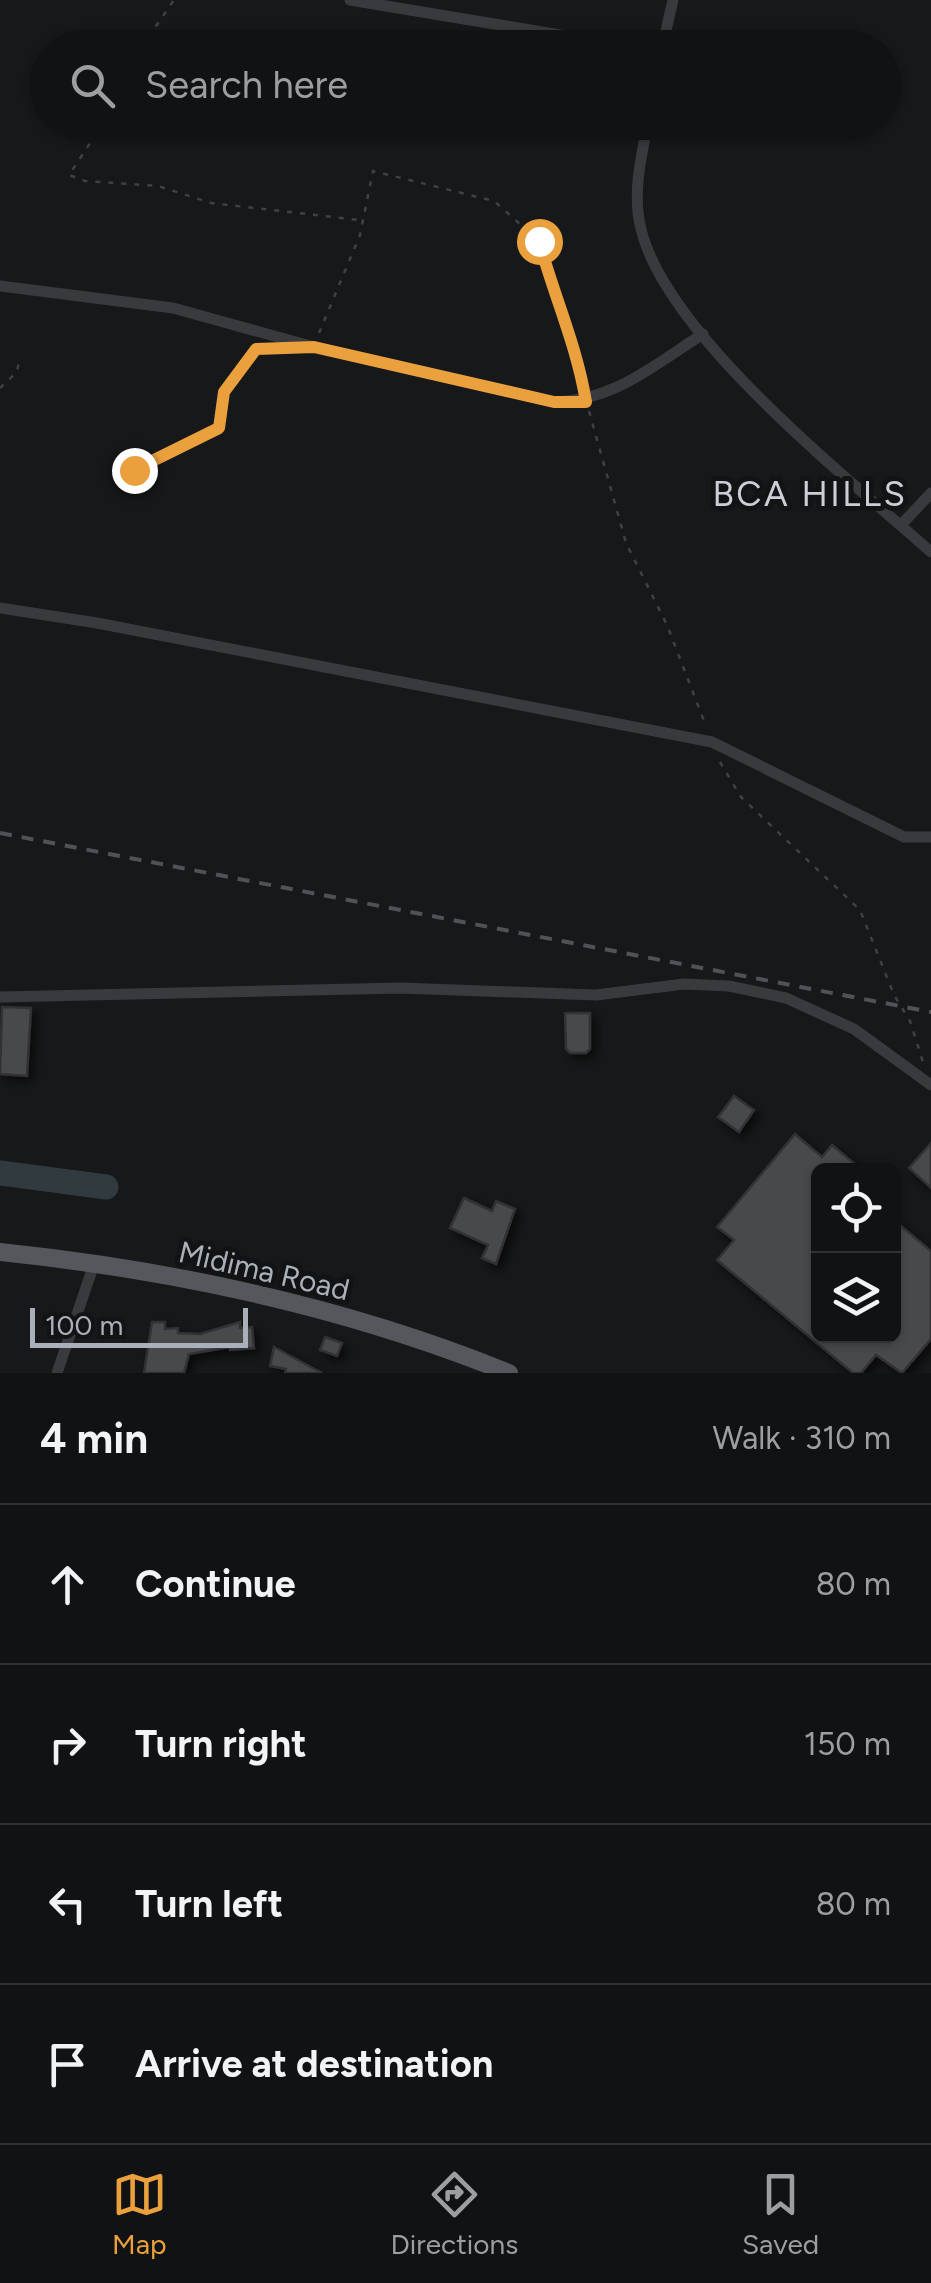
<!DOCTYPE html>
<meta charset="utf-8">
<style>
:root{--surface:#111213;--page:#1e2021;--text:#f1f3f6;--muted:#9c9ea0;--line:#303233;--accent:#eba03e}
body{margin:0;font-family:Figtree,sans-serif;background:var(--page);color:var(--text)}
.controls{position:absolute;right:30px;bottom:30px;display:grid;overflow:hidden;border-radius:15px;box-shadow:0 2px 8px #0004}
.controls button{width:90px;height:90px;display:grid;place-items:center;padding:0;border:0;border-bottom:2px solid var(--line);background:var(--surface);color:var(--text);font:50px sans-serif}
.scale{position:absolute;left:30px;bottom:25px;width:218px;box-sizing:border-box;padding-left:10px;border:5px solid #aab0b9;border-top:0;font-size:28px;line-height:35px;white-space:nowrap;color:#aab0b9;-webkit-text-stroke:8px #121314;paint-order:stroke}
.stop{position:absolute;width:30px;height:30px;margin:-22px;border:8px solid #eba03e;border-radius:50%;background:#fff}
.stop.end{background:#eba03e;border-color:#fff;box-shadow:0 2px 10px #0008}
.list{margin:0;padding:0;list-style:none}
h2{display:flex;justify-content:space-between;align-items:center;height:130px;margin:0;padding:0 40px;font-size:42px}
h2 small{font-size:32px;font-weight:400;color:var(--muted)}
.list li{display:grid;grid-template-columns:65px 1fr auto;gap:30px;align-items:center;box-sizing:border-box;height:160px;padding:0 40px;border-top:2px solid var(--line)}
.list b{display:block;font-size:38px;white-space:nowrap}
.list em{font-size:32px;font-style:normal;color:var(--muted)}
.icon{flex:none;width:55px;height:55px;fill:none;stroke:currentColor;stroke-width:2;stroke-linecap:round;stroke-linejoin:round}
.map{position:relative;flex:none;width:931px;height:1373px;overflow:hidden}
.search{position:absolute;background:var(--surface);box-shadow:0 2px 8px #0004;left:30px;right:30px;top:30px;height:110px;display:flex;align-items:center;gap:25px;box-sizing:border-box;padding:0 35px;border-radius:55px;color:var(--muted);font-size:38px}
.sheet{height:770px;background:var(--surface)}
nav{display:flex;justify-content:space-around;align-items:center;box-sizing:border-box;height:140px;border-top:2px solid var(--line);background:var(--surface);font-size:28px;color:var(--muted)}
nav a{display:grid;justify-items:center;gap:5px}
nav .on{color:var(--accent)}
.map>svg:first-child{display:block}
.lines{fill:none;stroke-linecap:round;stroke-linejoin:round}
.river{stroke:#303a3f;stroke-width:25}
.building{fill:#47484c;stroke:#323235;stroke-width:2.5;filter:url(#shadow)}
.path{stroke:#3f4145;stroke-width:2.5;stroke-dasharray:5 8;stroke-linecap:butt}
.minor{stroke:#393a3e;stroke-width:11}
.primary{stroke:#55575d;stroke-width:18}
.rail{stroke:#505257;stroke-width:4;stroke-dasharray:12 10;stroke-linecap:butt}
.route{stroke:#eba03e;stroke-width:12}
.labels{text-anchor:middle;stroke-width:10;stroke-linejoin:round;paint-order:stroke}
.street-label{font-size:30px;fill:#aab0b9;stroke:#121314}
.quarter-label{font-size:35px;letter-spacing:2.5px;fill:#cbcfd5;stroke:#121314}
</style>
<div class="map">
<svg width="931" height="1373" viewBox="0 0 931 1373">
<defs>
<filter id="shadow"><feDropShadow dx="5" dy="5" stdDeviation="5" flood-color="#0009"/></filter>
</defs>
<rect width="100%" height="100%" fill="#171819"/>
<g class="lines">
<path class="river" d="M 0,1173 L 106,1187"/>
</g>
<g class="building">
<path d="M 2,1007 L 31,1008 L 27,1076 L 0,1074 Z"/>
<path d="M 565,1013 L 590,1013 L 590,1049 L 586,1053 L 570,1053 L 566,1049 Z"/>
<path d="M 734,1096 L 754,1110 L 739,1132 L 718,1117 Z"/>
<path d="M 795,1134 L 822,1157 L 832,1145 L 862,1170 L 818,1170 L 818,1336 L 894,1336 L 894,1220 L 931,1251 L 931,1339 L 902,1373 L 876,1355 L 861,1373 L 853,1373 L 717,1260 L 734,1240 L 717,1227 Z"/>
<path d="M 931,1143 L 931,1188 L 909,1168 Z"/>
<path d="M 464,1198 L 492,1211 L 496,1201 L 515,1209 L 496,1264 L 482,1258 L 488,1245 L 450,1228 Z"/>
<path d="M 152,1322 L 165,1322 L 165,1329 L 178,1328 L 178,1333 L 200,1334 L 240,1322 L 240,1328 L 252,1327 L 254,1348 L 230,1350 L 230,1347 L 189,1354 L 184,1373 L 144,1373 Z"/>
<path d="M 325,1337 L 342,1343 L 337,1356 L 320,1350 Z"/>
<path d="M 274,1347 L 322,1373 L 285,1373 L 286,1369 L 270,1366 Z"/>
</g>
<g class="lines">
<g class="path">
<path d="M 141,48 L 174,0"/>
<path d="M 104,122 L 69,175 L 85,181 L 158,186 L 211,203 L 359,220"/>
<path d="M 319,333 L 360,235 L 373,171 L 494,201 L 539,241 L 558,311 L 577,349 L 583,384"/>
<path d="M 0,388 L 17,372 L 19,361"/>
<path d="M 589,411 L 626,543 L 667,625 L 706,726"/>
<path d="M 134,470 L 219,428 L 224,392 L 256,349 L 266,349"/>
<path d="M 720,762 L 741,797 L 860,910 L 894,995 L 910,1021 L 923,1062"/>
</g>
<g class="minor">
<path d="M 350,0 L 639,48"/>
<path d="M 662,48 L 673,0"/>
<path d="M 648,122 C 641,158 632,194 641,229 C 666,335 848,478 931,552"/>
<path d="M 0,286 L 173,308 L 314,347 L 554,402 C 614,401 654,365 703,334"/>
<path d="M 901,525 L 931,493"/>
<path d="M 0,608 L 97,623 L 712,742 L 904,837 L 931,837"/>
<path d="M 0,997 L 401,988 L 596,995 L 684,984 L 729,986 L 786,998 L 854,1029 L 931,1085"/>
<path d="M 57,1373 L 94,1264"/>
</g>
<path class="primary" d="M 0,1252 C 173,1270 347,1307 509,1373"/>
<path class="rail" d="M 0,833 L 931,1012"/>
</g>
<g class="lines">
<path class="route" d="M 134,470 L 219,428 L 224,392 L 256,349 L 314,347 L 554,402 L 586,402 C 577,346 554,296 539,241"/>
</g>
<g class="labels">
<g class="street-label">
<text transform="translate(264 1271) rotate(13)" y="10">Midima Road</text>
</g>
<g class="quarter-label">
<text x="810" y="506">BCA HILLS</text>
</g>
</g>
</svg>
<div class="controls">
<button><svg class="icon" aria-label="locate" viewBox="0 0 24 24"><circle cx="12" cy="12" r="6"/><path d="M12 2v4M12 18v4M2 12h4M18 12h4"/></svg></button>
<button><svg class="icon" aria-label="layers" viewBox="0 0 24 24"><path d="M12 4l9 5-9 5-9-5zM3 14l9 5 9-5"/></svg></button>
</div>
<div class="scale">100 m</div>
<div class="stop" style="left:539px;top:241px"></div>
<div class="stop end" style="left:134px;top:470px"></div>
<div class="search"><svg class="icon" aria-label="search" viewBox="0 0 24 24"><circle cx="10" cy="10" r="6"/><path d="M15 15l6 6"/></svg>Search here</div>
</div>
<section class="sheet">
<h2>4 min<small>Walk · 310 m</small></h2>
<ul class="list">
<li><svg class="icon" aria-label="ahead" viewBox="0 0 24 24"><path d="M12 20V5M6 11l6-6 6 6"/></svg><div><b>Continue</b></div><em>80 m</em></li>
<li><svg class="icon" aria-label="right" viewBox="0 0 24 24"><path d="M7 20v-9h11M14 6l5 5-5 5"/></svg><div><b>Turn right</b></div><em>150 m</em></li>
<li><svg class="icon" aria-label="left" viewBox="0 0 24 24"><path d="M17 20v-9H6M10 6l-5 5 5 5"/></svg><div><b>Turn left</b></div><em>80 m</em></li>
<li><svg class="icon" aria-label="arrive" viewBox="0 0 24 24"><path d="M6 21V4h12l-3 4 3 4H6"/></svg><div><b>Arrive at destination</b></div></li>
</ul>
</section>
<nav>
<a class="on"><svg class="icon" aria-label="map" viewBox="0 0 24 24"><path d="M3 6l6-2 6 2 6-2v14l-6 2-6-2-6 2zM9 4v14M15 6v14"/></svg>Map</a>
<a><svg class="icon" aria-label="directions" viewBox="0 0 24 24"><path d="M12 3l9 9-9 9-9-9zM9 14v-3h6M13 9l2 2-2 2"/></svg>Directions</a>
<a><svg class="icon" aria-label="saved" viewBox="0 0 24 24"><path d="M7 4h10v16l-5-4-5 4z"/></svg>Saved</a>
</nav>
